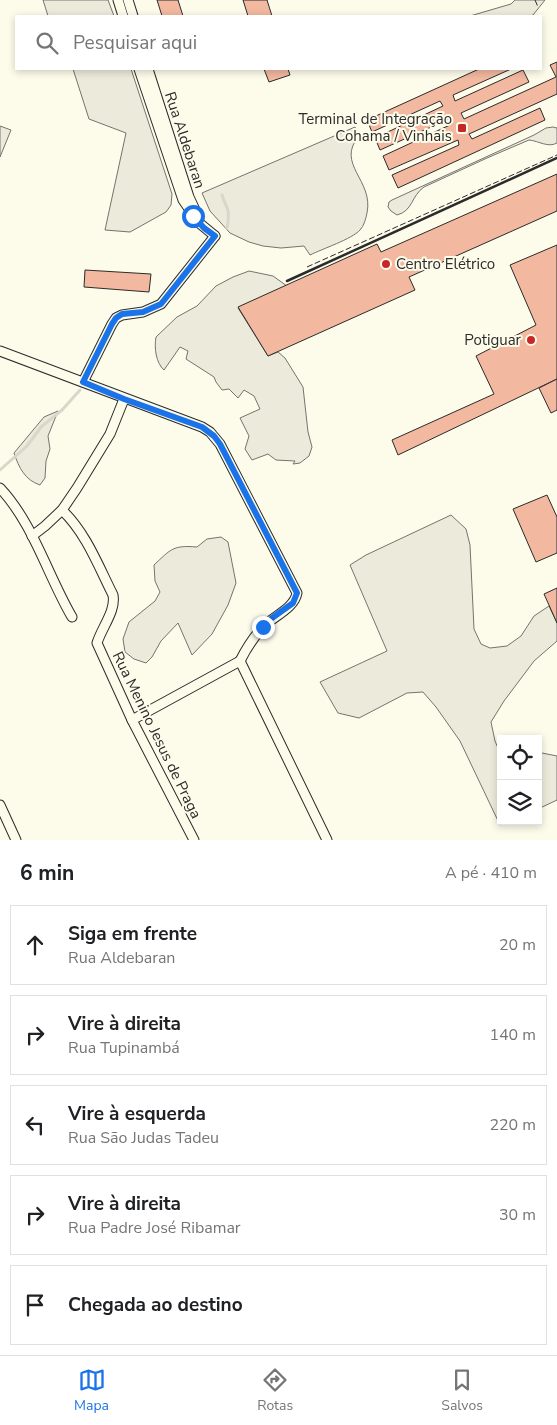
<!DOCTYPE html>
<html lang="pt">
<meta charset="utf-8">
<style>
:root{--surface:#fff;--page:#f2f2f2;--text:#202124;--muted:#757577;--line:#e0e0e0;--accent:#1a73e8}
body{margin:0;font-family:"Nunito Sans",sans-serif;background:var(--page);color:var(--text)}
.controls{position:absolute;right:15px;bottom:15px;display:grid;overflow:hidden;border-radius:0px;box-shadow:0 2px 8px #0003}
.controls button{width:45px;height:45px;display:grid;place-items:center;padding:0;border:0;border-bottom:1px solid var(--line);background:var(--surface);color:var(--text);font:25px sans-serif}
.stop{position:absolute;width:15px;height:15px;margin:-11px;border:4px solid #1a73e8;border-radius:50%;background:#fff}
.stop.end{background:#1a73e8;border-color:#fff;box-shadow:0 1px 5px #0008}
.list{margin:0;padding:0;list-style:none}
h2{display:flex;justify-content:space-between;align-items:center;height:65px;margin:0;padding:0 20px;font-size:21px}
h2 small{font-size:16px;font-weight:400;color:var(--muted)}
.list li{display:grid;grid-template-columns:32px 1fr auto;gap:15px;align-items:center;box-sizing:border-box;height:80px;margin:0 10px 10px;padding:0 10px;border:1px solid var(--line);border-radius:0px}
.list b{display:block;font-size:19px;white-space:nowrap}
.list p{margin:0;font-size:16px;white-space:nowrap;color:var(--muted)}
.list em{font-size:16px;font-style:normal;color:var(--muted)}
.icon{flex:none;width:28px;height:28px;fill:none;stroke:currentColor;stroke-width:2;stroke-linecap:round;stroke-linejoin:round}
.map{position:relative;flex:none;width:557px;height:840px;overflow:hidden}
.search{position:absolute;background:var(--surface);box-shadow:0 2px 8px #0003;left:15px;right:15px;top:15px;height:55px;display:flex;align-items:center;gap:12px;box-sizing:border-box;padding:0 18px;border-radius:0px;color:var(--muted);font-size:19px}
.sheet{height:515px;background:var(--surface)}
nav{display:flex;justify-content:space-around;align-items:center;box-sizing:border-box;height:70px;border-top:1px solid var(--line);background:var(--surface);font-size:14px;color:var(--muted)}
nav a{display:grid;justify-items:center;gap:2px}
nav .on{color:var(--accent)}
.map>svg:first-child{display:block}
.green{fill:#ecebdb;stroke:#74746e}
.parking{fill:#eceadb;stroke:#74746e}
.lines{fill:none;stroke-linecap:round;stroke-linejoin:round}
.stream{stroke:#d8d7c9;stroke-width:3}
.building{fill:#f2b8a0;stroke:#2b2b2b}
.minor-casing{stroke:#2b2b2b;stroke-width:11}
.minor{stroke:#fdfbea;stroke-width:9}
.fence{stroke:#2b2b2b;stroke-width:1;stroke-dasharray:6 2.5;stroke-linecap:butt}
.wall{stroke:#2b2b2b;stroke-width:2.5}
.route{stroke:#1a73e8;stroke-width:6}
.poi-dot{fill:#c62828;stroke:#fdfbea;stroke-width:2}
.labels{text-anchor:middle;stroke-width:4;stroke-linejoin:round;paint-order:stroke}
.poi-label{font-size:15px;fill:#2b2b2b;stroke:#fdfbea;text-anchor:end}
.street-label{font-size:15px;fill:#2b2b2b;stroke:#fdfbea}
</style>
<div class="map">
<svg width="557" height="840" viewBox="0 0 557 840">
<rect width="100%" height="100%" fill="#fdfbea"/>
<g class="green">
<path d="M 515,0 L 545,0 L 533,15 L 530,16 L 470,16 L 511,4 Z"/>
<path d="M 355,127 L 359,136 C 335,164 374,180 367,213 C 366,218 364,226 360,230 C 352,239 322,249 310,255 L 304,246 L 281,248 L 263,246 L 249,242 L 230,233 L 210,211 L 202,193 Z"/>
<path d="M 553,127 L 557,128 L 557,143 C 548,148 539,141 529,140 L 487,158 L 424,187 C 411,196 413,211 397,215 L 391,211 L 388,207 L 389,202 L 392,200 L 534,135 L 546,128 Z"/>
<path d="M 249,271 L 273,276 L 287,286 L 238,308 L 268,356 L 278,352 L 285,358 L 303,387 L 308,432 L 312,447 L 309,456 L 300,463 L 293,464 L 295,461 L 276,460 L 268,454 L 252,460 L 245,449 L 249,436 L 240,418 L 260,409 L 254,396 L 244,390 L 238,398 L 229,389 L 222,390 L 216,382 L 214,377 L 186,359 L 188,351 L 180,347 L 164,370 C 156,363 154,348 156,337 L 177,317 L 197,306 L 216,286 L 233,277 Z"/>
<path d="M 58,411 L 48,436 L 50,449 L 46,461 L 45,478 L 40,485 C 25,480 19,468 14,453 L 44,417 Z"/>
<path d="M 451,515 L 466,529 L 470,545 L 474,629 L 481,644 L 490,648 L 507,646 L 521,636 L 534,616 L 549,606 L 557,623 L 557,641 L 534,661 L 504,701 L 491,722 L 495,741 L 501,755 L 501,821 L 509,821 L 500,825 L 460,741 L 436,707 L 423,692 L 407,693 L 359,718 L 338,713 L 320,682 L 387,651 L 350,565 L 366,555 Z"/>
<path d="M 221,537 L 228,542 L 236,583 L 228,605 L 212,634 L 192,655 L 178,623 L 161,641 L 152,657 L 146,663 L 134,659 L 125,652 L 123,639 L 129,622 L 155,601 L 160,592 L 155,581 L 154,565 C 171,549 173,545 197,547 L 207,539 Z"/>
<path d="M 542,753 L 557,756 L 557,800 L 538,809 L 538,755 Z"/>
</g>
<g class="parking">
<path d="M 43,0 L 108,0 L 114,16 L 48,16 Z"/>
<path d="M 73,69 L 131,69 L 172,194 L 171,205 L 166,212 L 130,232 L 105,230 L 126,133 L 89,119 Z"/>
<path d="M 0,126 L 11,130 L 0,157 Z"/>
</g>
<g class="lines">
<g class="stream">
<path d="M 222,195 C 223,201 227,205 228,211 C 229,217 228,223 227,228"/>
<path d="M 0,470 L 27,446 L 41,427 L 62,410 L 80,390"/>
</g>
</g>
<g class="building">
<path d="M 157,0 L 178,0 L 183,16 L 162,16 Z"/>
<path d="M 243,0 L 267,0 L 272,16 L 248,16 Z"/>
<path d="M 557,62 L 557,94 L 469,134 L 472,139 L 540,108 L 545,120 L 398,188 L 392,175 L 459,145 L 458,140 L 389,170 L 383,156 L 452,124 L 449,119 L 380,150 L 375,138 L 443,106 L 440,101 L 372,132 L 367,120 L 479,69 L 511,69 L 453,95 L 455,101 L 523,70 L 529,82 L 461,113 L 464,119 L 556,77 L 550,65 Z"/>
<path d="M 264,69 L 288,69 L 290,75 L 269,82 Z"/>
<path d="M 557,174 L 557,211 L 409,277 L 415,290 L 268,356 L 238,307 L 377,244 L 381,252 Z"/>
<path d="M 557,245 L 557,379 L 398,455 L 392,440 L 494,394 L 476,356 L 536,325 L 510,265 Z"/>
<path d="M 85,270 L 151,274 L 149,292 L 84,287 Z"/>
<path d="M 557,379 L 557,410 L 551,413 L 539,388 Z"/>
<path d="M 547,495 L 557,517 L 557,553 L 536,562 L 513,509 Z"/>
<path d="M 557,588 L 557,623 L 544,594 Z"/>
</g>
<g class="lines">
<defs>
<g id="minor">
<path d="M 118,0 L 123,16"/>
<path d="M 128,0 L 133,16"/>
<path d="M 139,69 L 183,200 L 198,222 L 215,236"/>
<path d="M 148,69 L 189,197 L 196,212"/>
<path d="M 0,351 L 202,427 L 210,432 L 220,444 L 297,593 C 294,609 273,616 262,628 C 253,638 246,649 240,661"/>
<path d="M 83,382 L 112,324 L 116,318 L 122,315 L 143,312 L 161,304 L 215,236"/>
<path d="M 0,488 C 33,523 48,576 72,617"/>
<path d="M 62,510 C 86,533 98,565 113,595 C 116,611 102,627 97,643 L 132,720 L 194,840"/>
<path d="M 32,536 L 45,526 L 62,510 L 77,488 L 110,434 L 124,399"/>
<path d="M 240,661 L 327,840"/>
<path d="M 132,720 L 240,661"/>
<path d="M 0,805 L 16,840"/>
</g>
</defs>
<use href="#minor" class="minor-casing"/>
<use href="#minor" class="minor"/>
<g class="fence">
<path d="M 535,0 L 538,7"/>
<path d="M 307,267 L 557,155"/>
</g>
<path class="wall" d="M 287,281 L 557,158"/>
</g>
<g class="lines">
<path class="route" d="M 193,216 L 204,228 L 215,236 L 161,304 L 143,312 L 122,314 L 116,318 L 112,324 L 83,382 L 124,399 L 202,427 L 214,436 L 220,444 L 297,593 L 293,603 L 272,618 L 263,627"/>
</g>
<g class="poi-dot">
<rect x="457" y="123" width="10" height="10" rx="2.5"/>
<circle cx="386" cy="264" r="5"/>
<circle cx="531" cy="340" r="5"/>
</g>
<g class="labels">
<g class="poi-label">
<text x="452" y="124">Terminal de Integração<tspan x="452" dy="17">Cohama / Vinhais</tspan></text>
<text x="396" y="269" text-anchor="start">Centro Elétrico</text>
<text x="521" y="345">Potiguar</text>
</g>
<g class="street-label">
<text transform="translate(185 140) rotate(72)" y="5">Rua Aldebaran</text>
<text transform="translate(157 735) rotate(64)" y="5">Rua Menino Jesus de Praga</text>
</g>
</g>
</svg>
<div class="controls">
<button><svg class="icon" aria-label="locate" viewBox="0 0 24 24"><circle cx="12" cy="12" r="6"/><path d="M12 2v4M12 18v4M2 12h4M18 12h4"/></svg></button>
<button><svg class="icon" aria-label="layers" viewBox="0 0 24 24"><path d="M12 4l9 5-9 5-9-5zM3 14l9 5 9-5"/></svg></button>
</div>
<div class="stop" style="left:193px;top:216px"></div>
<div class="stop end" style="left:263px;top:627px"></div>
<div class="search"><svg class="icon" aria-label="search" viewBox="0 0 24 24"><circle cx="10" cy="10" r="6"/><path d="M15 15l6 6"/></svg>Pesquisar aqui</div>
</div>
<section class="sheet">
<h2>6 min<small>A pé · 410 m</small></h2>
<ul class="list">
<li><svg class="icon" aria-label="ahead" viewBox="0 0 24 24"><path d="M12 20V5M6 11l6-6 6 6"/></svg><div><b>Siga em frente</b><p>Rua Aldebaran</p></div><em>20 m</em></li>
<li><svg class="icon" aria-label="right" viewBox="0 0 24 24"><path d="M7 20v-9h11M14 6l5 5-5 5"/></svg><div><b>Vire à direita</b><p>Rua Tupinambá</p></div><em>140 m</em></li>
<li><svg class="icon" aria-label="left" viewBox="0 0 24 24"><path d="M17 20v-9H6M10 6l-5 5 5 5"/></svg><div><b>Vire à esquerda</b><p>Rua São Judas Tadeu</p></div><em>220 m</em></li>
<li><svg class="icon" aria-label="right" viewBox="0 0 24 24"><path d="M7 20v-9h11M14 6l5 5-5 5"/></svg><div><b>Vire à direita</b><p>Rua Padre José Ribamar</p></div><em>30 m</em></li>
<li><svg class="icon" aria-label="arrive" viewBox="0 0 24 24"><path d="M6 21V4h12l-3 4 3 4H6"/></svg><div><b>Chegada ao destino</b></div></li>
</ul>
</section>
<nav>
<a class="on"><svg class="icon" aria-label="map" viewBox="0 0 24 24"><path d="M3 6l6-2 6 2 6-2v14l-6 2-6-2-6 2zM9 4v14M15 6v14"/></svg>Mapa</a>
<a><svg class="icon" aria-label="directions" viewBox="0 0 24 24"><path d="M12 3l9 9-9 9-9-9zM9 14v-3h6M13 9l2 2-2 2"/></svg>Rotas</a>
<a><svg class="icon" aria-label="saved" viewBox="0 0 24 24"><path d="M7 4h10v16l-5-4-5 4z"/></svg>Salvos</a>
</nav>
